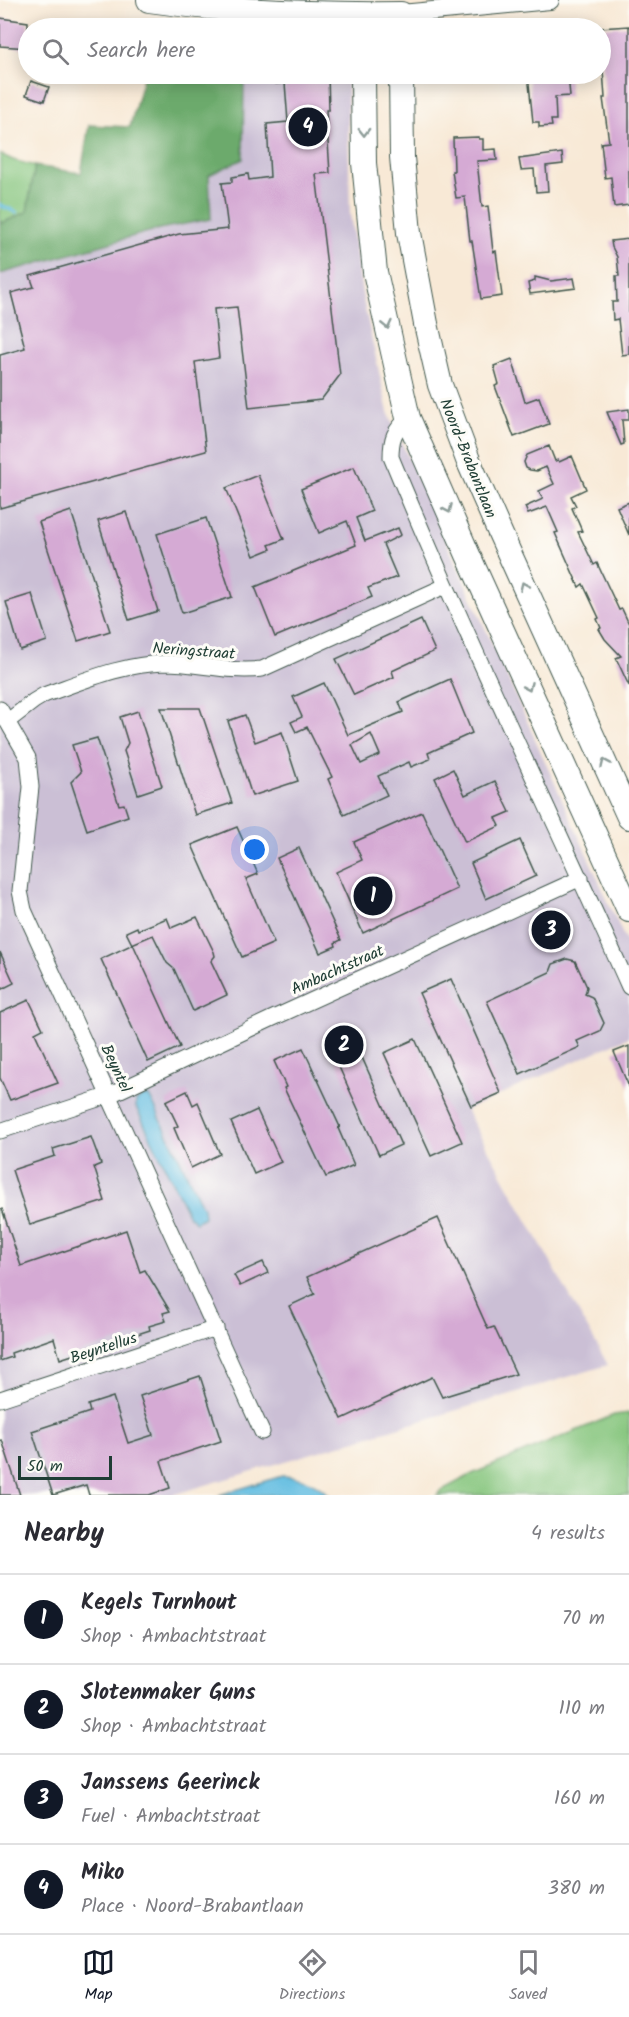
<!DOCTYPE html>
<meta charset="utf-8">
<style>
:root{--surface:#fff;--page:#f7f7f7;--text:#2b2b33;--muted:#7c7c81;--line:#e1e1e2;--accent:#111827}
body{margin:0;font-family:Kalam,sans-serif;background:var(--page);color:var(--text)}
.scale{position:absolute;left:18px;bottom:15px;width:94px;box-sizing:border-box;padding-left:6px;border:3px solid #1f3d34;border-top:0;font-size:16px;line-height:21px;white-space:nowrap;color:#1f3d34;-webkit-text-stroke:4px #fdfcf7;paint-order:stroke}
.you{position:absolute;left:255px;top:850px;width:21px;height:21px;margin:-15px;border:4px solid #fff;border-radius:50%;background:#1a73e8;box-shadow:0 0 0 9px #1a73e833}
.badge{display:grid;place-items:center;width:39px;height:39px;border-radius:50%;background:var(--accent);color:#fff;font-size:20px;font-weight:700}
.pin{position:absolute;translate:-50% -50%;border:3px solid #fff;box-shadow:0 2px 6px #0006}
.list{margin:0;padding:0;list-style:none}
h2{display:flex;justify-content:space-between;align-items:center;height:78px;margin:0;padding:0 24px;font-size:26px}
h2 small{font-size:20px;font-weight:400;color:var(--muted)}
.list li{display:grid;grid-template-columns:39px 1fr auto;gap:18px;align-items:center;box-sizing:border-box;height:90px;padding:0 24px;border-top:2px solid var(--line)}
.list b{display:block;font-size:22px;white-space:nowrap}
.list p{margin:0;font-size:20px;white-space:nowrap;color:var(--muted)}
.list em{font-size:20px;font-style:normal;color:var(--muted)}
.icon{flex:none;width:33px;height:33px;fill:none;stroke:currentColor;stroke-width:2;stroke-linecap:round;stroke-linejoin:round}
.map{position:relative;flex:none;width:629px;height:1495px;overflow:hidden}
.search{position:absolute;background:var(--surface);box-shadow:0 3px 15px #0003;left:18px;right:18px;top:18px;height:66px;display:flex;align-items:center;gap:15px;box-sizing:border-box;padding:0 21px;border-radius:33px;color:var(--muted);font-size:22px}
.sheet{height:438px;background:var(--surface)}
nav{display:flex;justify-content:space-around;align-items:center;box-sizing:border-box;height:84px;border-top:2px solid var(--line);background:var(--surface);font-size:16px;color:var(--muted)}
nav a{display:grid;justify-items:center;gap:3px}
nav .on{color:var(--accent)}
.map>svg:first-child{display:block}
.industrial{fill:#cbbfd5}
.green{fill:#85c57d;stroke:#528158;stroke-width:1.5}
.forest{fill:#6caa6c;stroke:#467450;stroke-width:1.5}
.water{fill:#64bde1;stroke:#427d8a;stroke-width:1.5}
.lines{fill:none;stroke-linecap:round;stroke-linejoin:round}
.stream{stroke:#64bde1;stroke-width:4}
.building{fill:#d5aad4;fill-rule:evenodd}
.minor-casing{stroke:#40574c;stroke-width:17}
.tertiary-casing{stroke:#40574c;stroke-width:20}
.primary-casing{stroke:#40574c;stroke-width:26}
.minor{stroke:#fff;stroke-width:15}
.tertiary{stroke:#fff;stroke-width:18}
.primary{stroke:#fff;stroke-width:24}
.oneway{stroke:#8f9e9a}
.labels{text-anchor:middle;stroke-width:6;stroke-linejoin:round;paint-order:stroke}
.street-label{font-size:16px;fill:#1f3d34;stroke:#fdfcf7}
</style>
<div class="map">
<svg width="629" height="1495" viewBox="0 0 629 1495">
<rect width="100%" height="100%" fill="#fdfcf7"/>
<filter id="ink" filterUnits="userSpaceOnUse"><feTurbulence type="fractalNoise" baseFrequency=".0167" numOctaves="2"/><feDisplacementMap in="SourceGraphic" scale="12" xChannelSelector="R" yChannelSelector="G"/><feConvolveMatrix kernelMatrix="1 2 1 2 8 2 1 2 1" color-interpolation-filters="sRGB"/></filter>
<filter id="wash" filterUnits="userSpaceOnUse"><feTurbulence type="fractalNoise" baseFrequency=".008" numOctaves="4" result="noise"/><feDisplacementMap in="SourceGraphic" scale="24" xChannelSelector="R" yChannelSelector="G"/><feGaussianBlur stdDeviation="1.35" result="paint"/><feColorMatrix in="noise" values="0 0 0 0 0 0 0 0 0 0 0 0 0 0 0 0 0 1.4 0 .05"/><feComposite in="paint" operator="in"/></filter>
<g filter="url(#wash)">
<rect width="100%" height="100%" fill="#f8e9d6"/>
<path class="industrial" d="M 244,74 L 347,74 L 350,214 L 363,299 L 388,412 L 629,948 L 629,1037 L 466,1110 L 608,1365 L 172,1495 L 0,1495 L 0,274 L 159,229 L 211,219 L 209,175 L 243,159 Z"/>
<g class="green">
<path d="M 0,154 L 13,160 L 35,166 L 27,212 L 2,223 L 0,221 Z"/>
<path d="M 629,1413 L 629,1495 L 437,1495 L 442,1490 L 472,1474 L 614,1415 Z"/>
</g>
<path class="forest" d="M 144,74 L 244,74 L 243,159 L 209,175 L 211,219 L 159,229 L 0,274 L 0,221 L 2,223 L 27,212 L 35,166 L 81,173 L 89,125 L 130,127 Z"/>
<g class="water">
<path d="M 143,1096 L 149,1096 L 151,1099 L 203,1208 L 204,1217 L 196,1222 L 189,1216 L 136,1107 L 136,1101 Z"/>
<path d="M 282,1476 C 301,1477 314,1481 329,1495 L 219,1495 Z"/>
</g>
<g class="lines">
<path class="stream" d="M 0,205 L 16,212"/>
</g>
<g id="blocks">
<g class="building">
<path d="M 0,18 L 28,22 L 28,48 L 0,46 Z"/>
<path d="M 629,26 L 629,205 L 614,207 L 611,177 L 605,178 L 601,143 L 609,142 L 603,98 L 605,98 L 600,28 Z"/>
<path d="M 275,74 L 328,74 L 329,110 L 326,110 L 330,173 L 316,174 L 340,375 L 321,400 L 249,408 L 237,307 L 214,309 L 219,358 L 195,362 L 206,451 L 0,508 L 0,355 L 25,348 L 11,293 L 34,287 L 30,276 L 179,234 L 228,229 L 222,183 L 232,182 L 232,177 L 248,174 L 249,180 L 270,177 L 267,124 L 288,122 L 285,83 L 276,84 Z"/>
<path d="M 528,74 L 539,74 L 539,77 L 568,75 L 570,96 L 555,97 L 556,120 L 551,120 L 552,126 L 539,127 L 539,122 L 533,122 Z"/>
<path d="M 31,81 L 49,87 L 44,101 L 26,95 Z"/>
<path d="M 479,137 L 479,139 L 483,139 L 483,150 L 496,149 L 497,160 L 477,161 L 482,207 L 488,206 L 493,252 L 496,251 L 502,296 L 481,299 L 472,241 L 470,241 L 465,197 L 456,198 L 452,171 L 454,171 L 453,138 Z"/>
<path d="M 562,153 L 563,164 L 546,166 L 548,191 L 536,192 L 534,169 L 521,170 L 519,159 Z"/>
<path d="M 629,239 L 629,354 L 622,355 L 618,319 L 613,320 L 612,302 L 617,302 L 616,276 L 619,276 L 617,257 L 612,247 L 611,241 Z"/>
<path d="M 535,277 L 551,281 L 574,278 L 576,288 L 530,294 L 528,283 L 535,281 Z"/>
<path d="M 512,359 L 525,402 L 539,397 L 549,424 L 514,437 L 495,386 L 499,384 L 494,366 Z"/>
<path d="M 629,409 L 629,420 L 622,420 L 624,444 L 621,445 L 607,412 Z"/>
<path d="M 549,446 L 555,461 L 558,460 L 559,462 L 572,456 L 586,489 L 571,496 L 576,506 L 572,508 L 582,531 L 578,532 L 594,565 L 597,563 L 619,610 L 622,609 L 629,624 L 629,686 L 616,658 L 621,656 L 605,639 L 599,629 L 601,628 L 597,619 L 599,618 L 583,584 L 579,587 L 555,533 L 558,532 L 547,507 L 528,514 L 525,507 L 543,499 L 539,491 L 554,484 L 546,467 L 537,471 L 530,470 L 526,468 L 524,462 L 527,455 Z"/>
<path d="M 354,467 L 372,511 L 356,518 L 365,541 L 398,528 L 401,535 L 383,544 L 397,577 L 368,588 L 372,597 L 275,637 L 255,587 L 356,545 L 347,521 L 319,533 L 301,489 Z"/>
<path d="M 258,475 L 284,539 L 269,545 L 271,549 L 254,556 L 226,488 Z"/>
<path d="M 629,502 L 629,535 L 617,507 Z"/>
<path d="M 71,511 L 110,631 L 78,641 L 39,522 Z"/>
<path d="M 126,512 L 158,611 L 129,620 L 98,521 Z"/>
<path d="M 206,518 L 232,597 L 182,613 L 157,534 Z"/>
<path d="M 32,594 L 47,641 L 20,650 L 6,602 Z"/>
<path d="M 421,620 L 435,651 L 392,671 L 394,677 L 354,695 L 336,659 Z"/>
<path d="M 450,679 L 472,733 L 428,753 L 430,759 L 411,767 L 409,762 L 378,776 L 387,795 L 344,815 L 328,779 L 332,777 L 307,727 L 296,732 L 291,722 L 302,717 L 293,697 L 324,683 L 348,735 L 403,712 L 399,702 ZM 371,734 L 380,755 L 361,764 L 352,745 Z"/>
<path d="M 161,708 L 200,708 L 232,803 L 195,815 Z"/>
<path d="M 138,711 L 162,786 L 138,794 L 124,751 L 128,743 L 120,717 Z"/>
<path d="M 245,715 L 255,742 L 282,732 L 298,781 L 252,796 L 228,721 Z"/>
<path d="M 97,738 L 119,805 L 124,804 L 128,816 L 87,830 L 71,782 L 81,772 L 72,745 Z"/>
<path d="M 453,769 L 465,795 L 495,781 L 510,812 L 496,818 L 500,826 L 465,842 L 435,778 Z"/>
<path d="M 422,812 L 457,889 L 363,933 L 336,872 L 362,860 L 354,842 Z"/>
<path d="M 237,827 L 258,874 L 246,879 L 274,943 L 242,957 L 192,845 Z"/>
<path d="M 520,840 L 536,876 L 486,899 L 471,863 Z"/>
<path d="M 299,848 L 341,940 L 335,943 L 336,946 L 320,953 L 277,858 Z"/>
<path d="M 197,917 L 214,952 L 215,956 L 211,961 L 227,995 L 193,1011 L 174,969 L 167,963 L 153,935 L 132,944 L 126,932 L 137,927 L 138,930 L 167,918 L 171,928 Z"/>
<path d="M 133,944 L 180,1047 L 148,1062 L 101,959 Z"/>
<path d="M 0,952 L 14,983 L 0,990 Z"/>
<path d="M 567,959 L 575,961 L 587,987 L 585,994 L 592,997 L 604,1023 L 600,1031 L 577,1041 L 580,1047 L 520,1074 L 487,1001 L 550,972 L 553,964 Z"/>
<path d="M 451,979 L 501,1093 L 471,1106 L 419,993 Z"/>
<path d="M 29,1000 L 43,1029 L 35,1033 L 58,1083 L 10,1100 L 0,1078 L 0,1013 Z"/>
<path d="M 352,1035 L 401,1145 L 379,1155 L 329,1045 Z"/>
<path d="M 415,1039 L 462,1142 L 431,1156 L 384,1053 Z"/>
<path d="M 629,1046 L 629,1087 L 614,1052 Z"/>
<path d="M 303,1048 L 340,1127 L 338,1128 L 354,1165 L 326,1177 L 284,1088 L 286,1087 L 274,1061 Z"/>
<path d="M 187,1091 L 193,1105 L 198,1102 L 220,1154 L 191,1168 L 174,1128 L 178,1126 L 166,1101 Z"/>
<path d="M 257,1110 L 281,1162 L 254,1174 L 231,1122 Z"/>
<path d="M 91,1137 L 101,1164 L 94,1167 L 105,1201 L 30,1225 L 12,1170 L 55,1156 L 53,1149 Z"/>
<path d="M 0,1209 L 2,1209 L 21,1266 L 126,1230 L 140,1272 L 145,1270 L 170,1311 L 163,1313 L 166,1321 L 149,1326 L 150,1330 L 60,1359 L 54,1338 L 11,1353 L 12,1357 L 0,1361 Z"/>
<path d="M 438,1218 L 488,1329 L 494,1327 L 516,1374 L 442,1397 L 432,1377 L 342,1419 L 289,1306 L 315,1294 L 307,1277 Z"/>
<path d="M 263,1262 L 268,1273 L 240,1286 L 234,1275 Z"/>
<path d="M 200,1376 L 221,1441 L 161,1461 L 170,1488 L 149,1495 L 89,1495 L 86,1485 L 53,1495 L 32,1431 L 90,1412 L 88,1405 L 113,1397 L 128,1443 L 153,1435 L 140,1396 Z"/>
<path d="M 2,1440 L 20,1495 L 0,1495 L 0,1441 Z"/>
</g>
</g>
</g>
<g filter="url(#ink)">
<use href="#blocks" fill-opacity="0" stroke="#40574c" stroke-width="1.5"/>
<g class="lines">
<defs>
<g id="minor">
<path d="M 408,418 C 394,431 391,438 391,457 C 465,636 550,810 629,987"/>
<path d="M 0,709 L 28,758 L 31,787 L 20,891 L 24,910 L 262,1432"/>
<path d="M 8,721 L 34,701 L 44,695 C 84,681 122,664 165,663 C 198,663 228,673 262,669 L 445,586"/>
<path d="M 0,1131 L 110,1095 L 271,1019 L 581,878"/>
<path d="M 0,1399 L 216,1328"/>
</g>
<path id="tertiary" d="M 401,14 L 550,0"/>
<g id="primary">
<path d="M 149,0 C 233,12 317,15 401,14"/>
<path d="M 363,74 L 364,163 L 375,272 L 408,418 L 468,555 L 629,910"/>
<path d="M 401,74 L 402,157 L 409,233 L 426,324 L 440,385 L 468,460 L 501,535 L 629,817"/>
</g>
</defs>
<use href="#minor" class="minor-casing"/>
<use href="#tertiary" class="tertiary-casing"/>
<use href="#primary" class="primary-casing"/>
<use href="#minor" class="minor"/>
<use href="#tertiary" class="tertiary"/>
<use href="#primary" class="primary"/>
</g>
<defs><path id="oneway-chevron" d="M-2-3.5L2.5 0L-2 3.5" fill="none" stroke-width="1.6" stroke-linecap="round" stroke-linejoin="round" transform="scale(1.5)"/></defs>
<g class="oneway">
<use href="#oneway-chevron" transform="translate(364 132) rotate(89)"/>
<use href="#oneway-chevron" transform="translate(387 325) rotate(77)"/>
<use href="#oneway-chevron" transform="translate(448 509) rotate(66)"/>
<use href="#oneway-chevron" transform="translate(524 586) rotate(-114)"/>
<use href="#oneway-chevron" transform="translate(528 687) rotate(66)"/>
<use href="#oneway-chevron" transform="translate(605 763) rotate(-114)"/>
</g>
</g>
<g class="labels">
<g class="street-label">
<text transform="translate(469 458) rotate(68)" y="6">Noord-Brabantlaan</text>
<text transform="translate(194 650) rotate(4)" y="6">Neringstraat</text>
<text transform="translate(337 969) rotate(-24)" y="6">Ambachtstraat</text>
<text transform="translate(117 1068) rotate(65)" y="6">Beyntel</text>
<text transform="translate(103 1347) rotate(-18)" y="6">Beyntellus</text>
</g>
</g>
</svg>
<div class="scale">50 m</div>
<div class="you"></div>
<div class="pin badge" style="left:373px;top:896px">1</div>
<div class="pin badge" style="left:344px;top:1045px">2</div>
<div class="pin badge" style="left:551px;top:930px">3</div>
<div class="pin badge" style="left:308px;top:127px">4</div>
<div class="search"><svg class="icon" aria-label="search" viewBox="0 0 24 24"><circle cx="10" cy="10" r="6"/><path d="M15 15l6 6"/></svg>Search here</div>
</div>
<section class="sheet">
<h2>Nearby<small>4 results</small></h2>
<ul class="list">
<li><span class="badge">1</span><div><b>Kegels Turnhout</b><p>Shop · Ambachtstraat</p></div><em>70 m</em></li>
<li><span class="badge">2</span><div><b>Slotenmaker Guns</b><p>Shop · Ambachtstraat</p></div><em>110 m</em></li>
<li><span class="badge">3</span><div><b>Janssens Geerinck</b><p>Fuel · Ambachtstraat</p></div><em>160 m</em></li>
<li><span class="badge">4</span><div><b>Miko</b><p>Place · Noord-Brabantlaan</p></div><em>380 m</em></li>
</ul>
</section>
<nav>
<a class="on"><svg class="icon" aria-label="map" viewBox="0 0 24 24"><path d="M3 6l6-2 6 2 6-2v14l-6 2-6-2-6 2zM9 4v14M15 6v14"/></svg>Map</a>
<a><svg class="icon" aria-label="directions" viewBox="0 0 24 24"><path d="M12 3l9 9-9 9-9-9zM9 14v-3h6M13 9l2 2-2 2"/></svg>Directions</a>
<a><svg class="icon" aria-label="saved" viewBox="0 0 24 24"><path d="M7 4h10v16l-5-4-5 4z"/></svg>Saved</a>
</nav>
